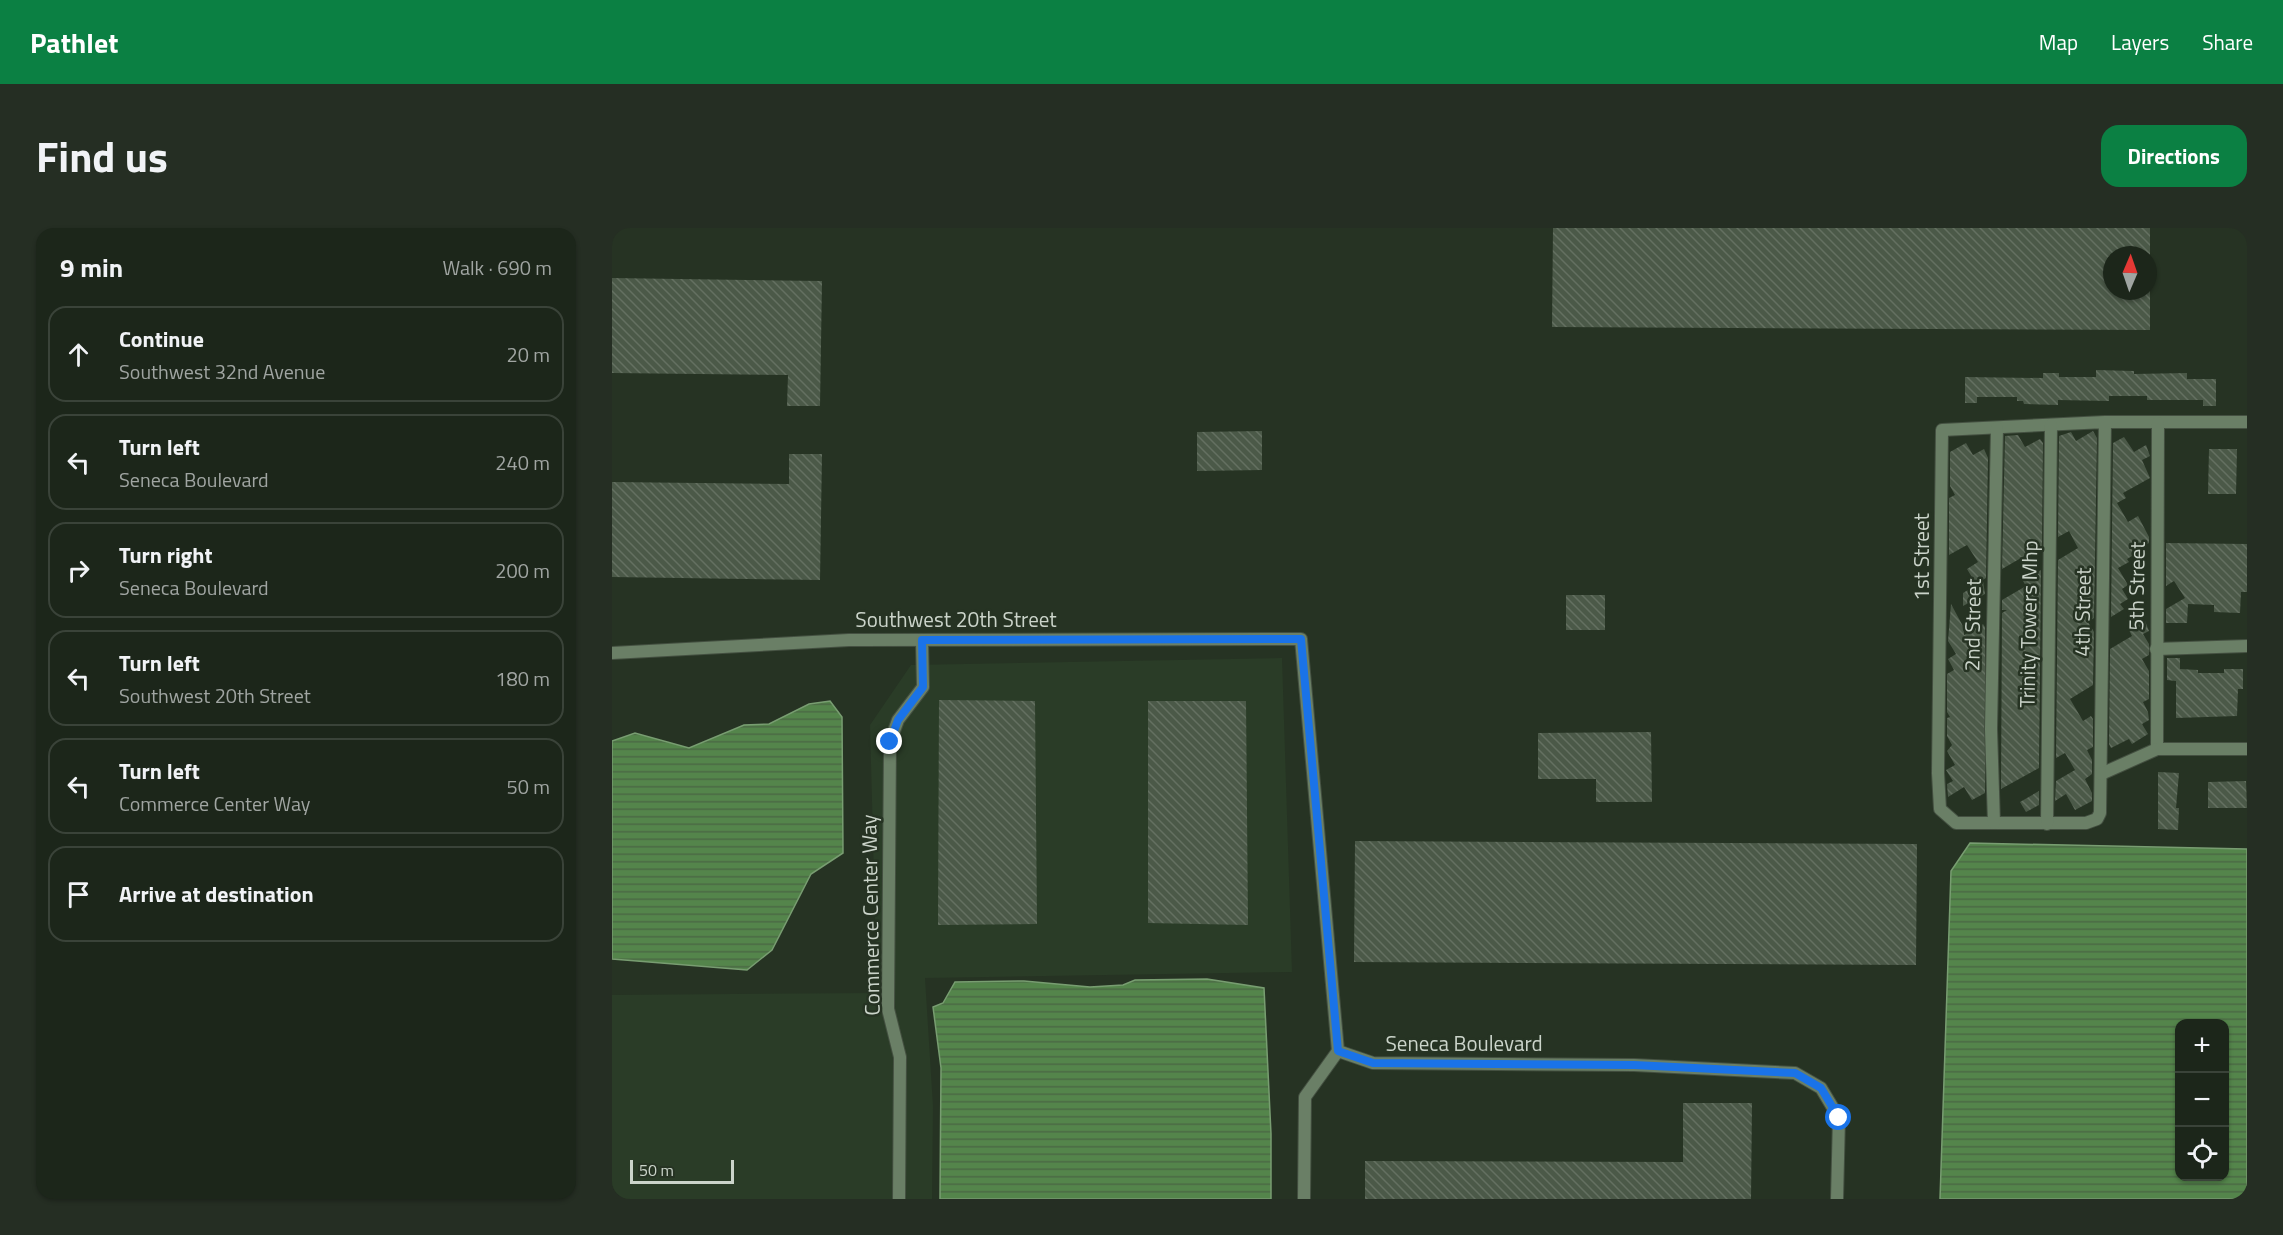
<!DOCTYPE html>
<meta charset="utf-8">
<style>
:root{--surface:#1c261a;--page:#252e23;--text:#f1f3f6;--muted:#a0a5a2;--line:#3a4339;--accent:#0b8043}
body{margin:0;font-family:"Titillium Web",sans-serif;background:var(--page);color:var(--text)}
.controls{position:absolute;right:18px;bottom:18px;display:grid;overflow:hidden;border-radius:12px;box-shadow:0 2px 4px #0004}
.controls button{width:54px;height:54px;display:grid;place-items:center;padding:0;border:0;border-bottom:2px solid var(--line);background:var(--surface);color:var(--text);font:30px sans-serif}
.compass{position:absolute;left:1491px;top:18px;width:54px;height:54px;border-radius:50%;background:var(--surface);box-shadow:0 2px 4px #0004;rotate:2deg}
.scale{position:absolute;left:18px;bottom:15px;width:104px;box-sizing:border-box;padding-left:6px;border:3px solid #cbd4ca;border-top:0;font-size:16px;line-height:21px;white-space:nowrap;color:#cbd4ca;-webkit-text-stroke:4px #263323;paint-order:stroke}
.stop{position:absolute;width:18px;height:18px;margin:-14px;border:4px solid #1a73e8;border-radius:50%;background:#fff}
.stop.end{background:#1a73e8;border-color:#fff;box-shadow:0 2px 6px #0008}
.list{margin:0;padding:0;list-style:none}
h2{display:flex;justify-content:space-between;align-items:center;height:78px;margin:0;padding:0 24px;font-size:26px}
h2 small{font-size:20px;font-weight:400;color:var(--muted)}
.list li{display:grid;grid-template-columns:39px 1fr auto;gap:18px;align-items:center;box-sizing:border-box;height:96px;margin:0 12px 12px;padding:0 12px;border:2px solid var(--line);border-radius:18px}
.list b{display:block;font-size:22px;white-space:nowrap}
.list p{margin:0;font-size:20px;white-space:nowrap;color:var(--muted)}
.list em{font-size:20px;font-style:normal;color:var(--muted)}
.icon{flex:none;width:33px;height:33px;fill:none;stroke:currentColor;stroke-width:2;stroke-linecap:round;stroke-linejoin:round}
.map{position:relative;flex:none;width:1635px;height:971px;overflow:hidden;border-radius:18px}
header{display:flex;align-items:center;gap:36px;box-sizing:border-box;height:84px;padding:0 30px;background:var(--accent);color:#fff}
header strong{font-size:28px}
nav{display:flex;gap:33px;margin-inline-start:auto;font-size:21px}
.intro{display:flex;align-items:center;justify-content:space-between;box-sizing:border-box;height:144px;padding:0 36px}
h1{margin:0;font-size:42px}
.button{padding:15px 27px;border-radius:18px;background:var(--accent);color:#fff;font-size:21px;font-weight:700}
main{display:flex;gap:36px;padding:0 36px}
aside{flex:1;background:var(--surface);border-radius:18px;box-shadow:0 2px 4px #0004}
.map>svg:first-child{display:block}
.built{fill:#2a3c27}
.water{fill:url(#water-rules);stroke:#789d71;stroke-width:1.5;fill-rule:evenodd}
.building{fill:url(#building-back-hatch)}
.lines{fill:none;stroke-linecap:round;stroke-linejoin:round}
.street-casing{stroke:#445041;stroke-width:14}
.street{stroke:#6a7f66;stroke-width:12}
.route{stroke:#1a73e8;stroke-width:8}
.labels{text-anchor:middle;stroke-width:5;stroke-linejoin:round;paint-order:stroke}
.street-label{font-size:21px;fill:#cbd4ca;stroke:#263323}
</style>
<header>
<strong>Pathlet</strong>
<nav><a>Map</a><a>Layers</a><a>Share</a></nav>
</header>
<div class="intro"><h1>Find us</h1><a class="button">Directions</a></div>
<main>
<aside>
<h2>9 min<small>Walk · 690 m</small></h2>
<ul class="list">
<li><svg class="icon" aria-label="ahead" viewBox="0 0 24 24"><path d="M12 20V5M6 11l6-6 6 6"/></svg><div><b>Continue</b><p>Southwest 32nd Avenue</p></div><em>20 m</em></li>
<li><svg class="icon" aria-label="left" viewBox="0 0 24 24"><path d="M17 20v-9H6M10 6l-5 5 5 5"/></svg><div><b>Turn left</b><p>Seneca Boulevard</p></div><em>240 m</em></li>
<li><svg class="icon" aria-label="right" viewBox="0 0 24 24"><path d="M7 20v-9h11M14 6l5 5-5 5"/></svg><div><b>Turn right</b><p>Seneca Boulevard</p></div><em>200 m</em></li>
<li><svg class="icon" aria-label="left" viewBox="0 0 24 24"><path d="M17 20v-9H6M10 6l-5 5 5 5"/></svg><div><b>Turn left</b><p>Southwest 20th Street</p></div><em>180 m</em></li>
<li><svg class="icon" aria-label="left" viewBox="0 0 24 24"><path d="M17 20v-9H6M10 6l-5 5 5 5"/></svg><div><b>Turn left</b><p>Commerce Center Way</p></div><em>50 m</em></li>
<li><svg class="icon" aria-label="arrive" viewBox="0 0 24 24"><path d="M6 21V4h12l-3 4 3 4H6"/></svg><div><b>Arrive at destination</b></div></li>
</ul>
</aside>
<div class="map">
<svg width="1635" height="971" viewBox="0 0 1635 971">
<defs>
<pattern id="water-rules" width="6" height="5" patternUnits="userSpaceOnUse" patternTransform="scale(1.5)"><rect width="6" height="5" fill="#54854b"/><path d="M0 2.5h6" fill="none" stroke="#4b6945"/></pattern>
<pattern id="building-back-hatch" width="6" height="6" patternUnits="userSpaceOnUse" patternTransform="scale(1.5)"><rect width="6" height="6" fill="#4b5948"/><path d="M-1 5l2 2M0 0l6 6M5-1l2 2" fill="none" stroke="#647061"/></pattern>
</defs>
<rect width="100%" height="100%" fill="#263323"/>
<path class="built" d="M 670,430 L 680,744 L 313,750 L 321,878 L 320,971 L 0,971 L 0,767 L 265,765 L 258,497 L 299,437 Z"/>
<g class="water">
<path d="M 218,473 L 230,489 L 231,625 L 199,646 L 160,722 L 135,742 L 0,731 L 0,513 L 23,505 L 77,520 L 132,497 L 157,496 L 197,476 Z"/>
<path d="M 1358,615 L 1635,621 L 1635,971 L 1328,971 L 1339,643 ZM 1568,796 L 1612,796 L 1612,948 L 1568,948 Z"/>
<path d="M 595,751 L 652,760 L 659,906 L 659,971 L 328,971 L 329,840 L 321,779 L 331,775 L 343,754 L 412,753 L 478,759 L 511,757 L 523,752 Z"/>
</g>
<g class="building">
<path d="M 941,0 L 1538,0 L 1538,27 L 1500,27 L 1500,63 L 1538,63 L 1538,102 L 940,99 Z"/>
<path d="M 0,50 L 210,53 L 208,178 L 175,178 L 176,147 L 0,145 Z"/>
<path d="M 1484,142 L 1522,143 L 1522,146 L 1575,145 L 1575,151 L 1604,151 L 1604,178 L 1591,178 L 1591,172 L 1535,172 L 1535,168 L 1497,168 L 1497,173 L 1446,172 L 1446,177 L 1412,176 L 1411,173 L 1405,173 L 1405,169 L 1365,169 L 1365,175 L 1353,175 L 1353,149 L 1431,150 L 1431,145 L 1447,145 L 1447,149 L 1484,149 Z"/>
<path d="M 650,203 L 650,242 L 585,243 L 585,204 Z"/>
<path d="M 1481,203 L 1485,210 L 1482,390 L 1476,394 L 1482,404 L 1481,457 L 1458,471 L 1471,493 L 1479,488 L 1481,491 L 1481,519 L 1475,522 L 1480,532 L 1480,546 L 1473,551 L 1480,565 L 1480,573 L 1463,582 L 1454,566 L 1443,573 L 1444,553 L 1463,542 L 1453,525 L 1444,530 L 1446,332 L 1466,320 L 1457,303 L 1446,309 L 1447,208 L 1459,204 L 1464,213 Z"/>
<path d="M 1406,207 L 1413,219 L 1428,211 L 1431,215 L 1430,318 L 1390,341 L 1393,208 Z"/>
<path d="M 1512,209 L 1522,224 L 1534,217 L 1538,228 L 1530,232 L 1538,250 L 1511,265 L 1514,270 L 1505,275 L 1516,294 L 1526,288 L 1537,309 L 1537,315 L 1524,323 L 1525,325 L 1515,331 L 1517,334 L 1506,340 L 1516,357 L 1510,361 L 1516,371 L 1508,376 L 1512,381 L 1499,389 L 1501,215 Z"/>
<path d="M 1354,215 L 1361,227 L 1372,221 L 1376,230 L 1374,350 L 1364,356 L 1355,341 L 1366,334 L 1355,317 L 1337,327 L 1337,270 L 1343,267 L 1338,258 L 1338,224 Z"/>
<path d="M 1597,221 L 1625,221 L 1624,266 L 1596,266 Z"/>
<path d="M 177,226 L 210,226 L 208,352 L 0,349 L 0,254 L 177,256 Z"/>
<path d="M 1554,315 L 1635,316 L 1635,364 L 1629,364 L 1628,385 L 1602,384 L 1602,377 L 1576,376 L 1575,395 L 1554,395 L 1554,381 L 1573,370 L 1562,353 L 1554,358 Z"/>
<path d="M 1429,342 L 1427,540 L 1389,561 L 1390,385 L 1395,382 L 1390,382 L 1390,372 L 1414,358 L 1411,353 Z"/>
<path d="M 1371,353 L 1373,366 L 1351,378 L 1351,365 Z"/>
<rect x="954" y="367" width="39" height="35"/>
<path d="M 1339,376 L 1352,400 L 1352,407 L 1371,396 L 1373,399 L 1373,565 L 1360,572 L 1352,559 L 1336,569 L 1335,556 L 1341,553 L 1334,542 L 1343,537 L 1335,523 L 1340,517 L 1335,508 L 1335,490 L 1338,489 L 1335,484 L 1335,446 L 1342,442 L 1336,431 L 1344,426 L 1336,413 Z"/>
<path d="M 1533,393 L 1537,403 L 1531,406 L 1537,416 L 1537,427 L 1530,431 L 1537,443 L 1537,471 L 1531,474 L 1536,484 L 1537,492 L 1530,496 L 1536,506 L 1520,516 L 1517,511 L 1499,520 L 1497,516 L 1498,421 L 1520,408 L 1517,402 Z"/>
<path d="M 1555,430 L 1568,430 L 1568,441 L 1586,442 L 1586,445 L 1612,445 L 1612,441 L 1631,441 L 1631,461 L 1626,461 L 1625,488 L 1564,490 L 1564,453 L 1555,452 Z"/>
<path d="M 327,472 L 423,473 L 425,696 L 326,697 Z"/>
<path d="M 536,473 L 634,473 L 636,697 L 536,695 Z"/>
<path d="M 1039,504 L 1040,574 L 984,574 L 984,551 L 926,551 L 926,505 Z"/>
<path d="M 1546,544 L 1567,545 L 1564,580 L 1567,580 L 1566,602 L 1546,601 Z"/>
<path d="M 1634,553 L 1635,580 L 1596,580 L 1596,554 Z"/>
<path d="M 1427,563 L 1427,577 L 1414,584 L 1408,574 Z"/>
<path d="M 743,613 L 1305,616 L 1304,737 L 742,734 Z"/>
<path d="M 1071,875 L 1140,875 L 1139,971 L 753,971 L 753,933 L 1071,934 Z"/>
</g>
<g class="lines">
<defs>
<g id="street">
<path d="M 1493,194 L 1488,585 L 1485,591 L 1474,595 L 1344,595 L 1328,581 L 1326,545 L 1330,202 L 1493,194 L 1635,194"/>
<path d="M 1544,421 L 1635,418"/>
<path d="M 0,425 L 237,412 L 689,411 L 726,823 L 761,835 L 1022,837 L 1183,845 L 1209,860 L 1227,890 L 1225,971"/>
<path d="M 1545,521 L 1546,195"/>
<path d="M 1489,546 L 1545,521 L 1635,521"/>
<path d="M 1382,595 L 1379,501 L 1385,200"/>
<path d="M 1435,596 L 1439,197"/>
<path d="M 287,971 L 288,829 L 276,781 L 278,514 L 286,492 L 311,459 L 310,412"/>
<path d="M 692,971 L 693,869 L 726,823"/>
</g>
</defs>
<use href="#street" class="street-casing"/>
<use href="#street" class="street"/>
</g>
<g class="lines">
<path class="route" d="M 278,514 L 286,492 L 311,459 L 310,412 L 689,411 L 726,823 L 761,835 L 1022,837 L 1183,845 L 1209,860 L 1227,890"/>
</g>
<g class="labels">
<g class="street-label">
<text transform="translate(1310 329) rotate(-90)" y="7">1st Street</text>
<text transform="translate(1525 358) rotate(-89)" y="7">5th Street</text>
<text transform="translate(1471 384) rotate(-89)" y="7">4th Street</text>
<text x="344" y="399">Southwest 20th Street</text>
<text transform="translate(1417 396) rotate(-89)" y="7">Trinity Towers Mhp</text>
<text transform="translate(1361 397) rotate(-89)" y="7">2nd Street</text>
<text transform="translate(259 687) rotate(-91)" y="7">Commerce Center Way</text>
<text x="852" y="823">Seneca Boulevard</text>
</g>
</g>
</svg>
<div class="controls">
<button>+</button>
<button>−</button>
<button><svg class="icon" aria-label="locate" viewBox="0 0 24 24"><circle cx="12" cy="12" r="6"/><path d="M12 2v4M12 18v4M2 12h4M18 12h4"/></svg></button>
</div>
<svg class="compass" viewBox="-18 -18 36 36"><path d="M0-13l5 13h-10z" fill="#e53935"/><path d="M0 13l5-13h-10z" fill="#a0a5a2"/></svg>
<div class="scale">50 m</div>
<div class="stop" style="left:1227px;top:890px"></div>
<div class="stop end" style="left:278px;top:514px"></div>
</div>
</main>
